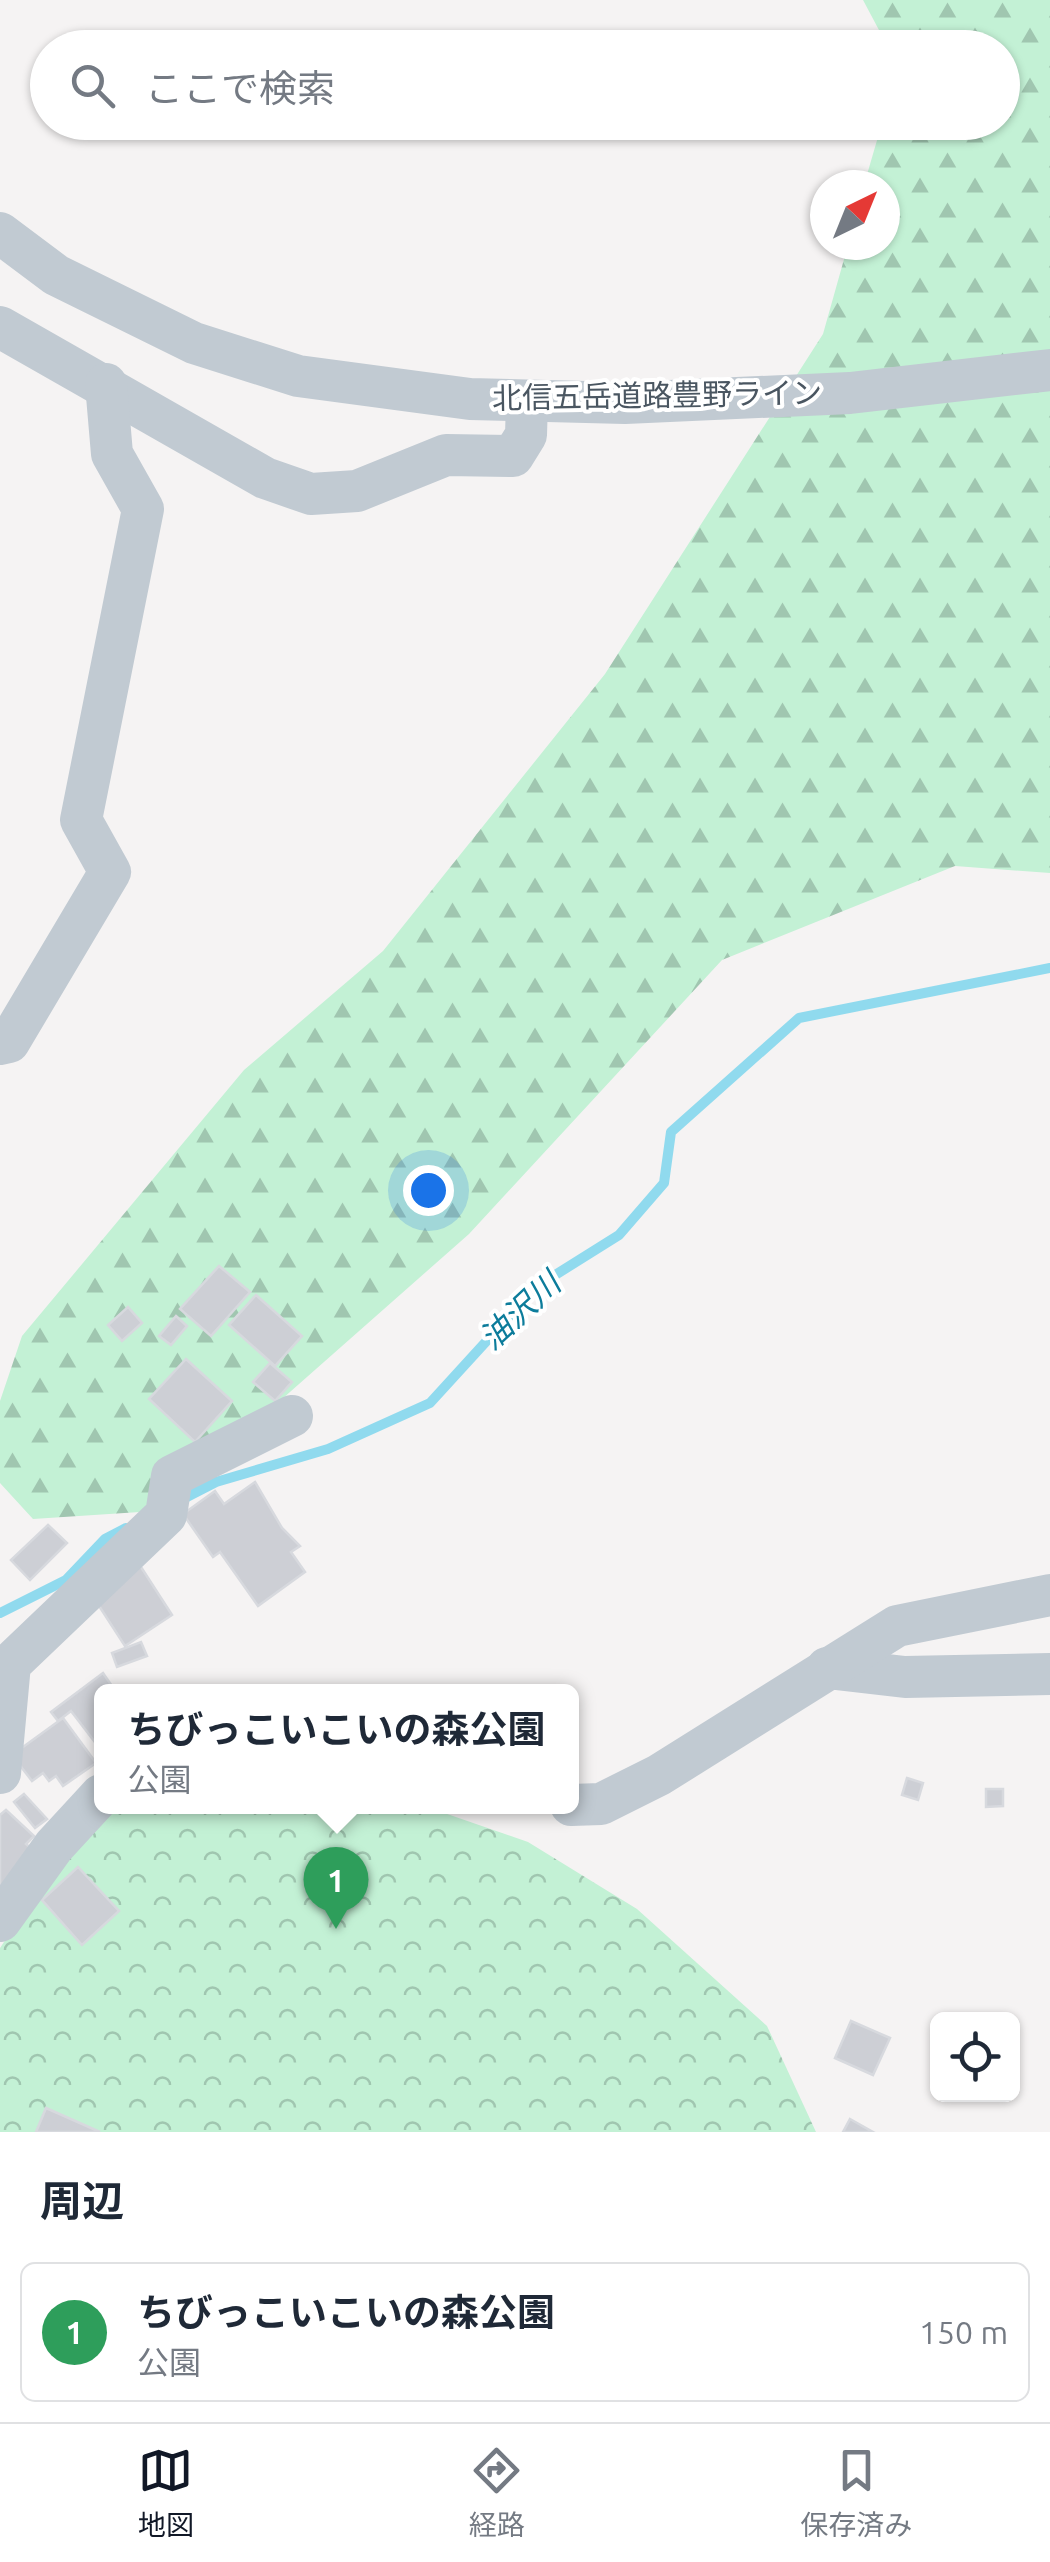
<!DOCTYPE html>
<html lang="ja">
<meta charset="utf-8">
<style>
:root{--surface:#fff;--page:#f6f6f7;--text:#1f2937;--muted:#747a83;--line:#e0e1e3;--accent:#111827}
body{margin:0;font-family:Ubuntu,"Noto Sans JP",sans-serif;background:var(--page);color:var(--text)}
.controls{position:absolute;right:30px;bottom:30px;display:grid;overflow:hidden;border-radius:15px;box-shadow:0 2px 8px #0004}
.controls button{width:90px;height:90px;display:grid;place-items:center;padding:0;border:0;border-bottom:2px solid var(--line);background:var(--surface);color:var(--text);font:50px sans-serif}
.compass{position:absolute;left:810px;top:170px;width:90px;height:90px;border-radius:50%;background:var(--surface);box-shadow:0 2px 8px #0004;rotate:43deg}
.you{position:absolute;left:428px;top:1190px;width:35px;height:35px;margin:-25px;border:8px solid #fff;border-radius:50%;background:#1a73e8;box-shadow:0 0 0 15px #1a73e833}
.badge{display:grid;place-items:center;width:65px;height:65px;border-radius:50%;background:var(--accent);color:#fff;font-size:32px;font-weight:700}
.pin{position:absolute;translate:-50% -82px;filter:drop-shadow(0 2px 5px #0008)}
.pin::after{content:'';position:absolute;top:52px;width:35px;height:30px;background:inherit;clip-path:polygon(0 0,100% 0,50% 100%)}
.popup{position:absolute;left:94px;top:1684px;width:485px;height:130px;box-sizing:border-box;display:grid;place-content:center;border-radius:15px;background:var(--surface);filter:drop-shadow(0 2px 8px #0005);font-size:32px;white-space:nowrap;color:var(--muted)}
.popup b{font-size:38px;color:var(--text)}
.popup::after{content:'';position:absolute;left:50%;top:100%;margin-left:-20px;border:20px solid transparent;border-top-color:var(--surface)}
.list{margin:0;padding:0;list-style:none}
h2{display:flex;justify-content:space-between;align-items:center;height:130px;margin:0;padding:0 40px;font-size:42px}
h2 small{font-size:32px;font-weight:400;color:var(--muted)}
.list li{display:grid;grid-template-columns:65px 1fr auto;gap:30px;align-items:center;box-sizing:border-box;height:140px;margin:0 20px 20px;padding:0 20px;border:2px solid var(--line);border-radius:15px}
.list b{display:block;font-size:38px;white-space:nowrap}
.list p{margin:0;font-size:32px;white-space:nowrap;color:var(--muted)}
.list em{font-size:32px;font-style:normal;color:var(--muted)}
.icon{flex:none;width:55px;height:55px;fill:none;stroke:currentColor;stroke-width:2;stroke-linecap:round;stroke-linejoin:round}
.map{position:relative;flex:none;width:1050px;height:2132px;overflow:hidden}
.search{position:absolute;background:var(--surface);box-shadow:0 2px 8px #0004;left:30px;right:30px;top:30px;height:110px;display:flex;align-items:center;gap:25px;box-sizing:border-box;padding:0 35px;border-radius:55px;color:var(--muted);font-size:38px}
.sheet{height:290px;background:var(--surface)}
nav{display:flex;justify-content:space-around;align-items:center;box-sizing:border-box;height:140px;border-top:2px solid var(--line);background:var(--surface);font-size:28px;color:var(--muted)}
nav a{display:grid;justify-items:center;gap:5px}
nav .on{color:var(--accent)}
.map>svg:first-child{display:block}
.forest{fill:url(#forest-firs)}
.park{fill:url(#park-crowns)}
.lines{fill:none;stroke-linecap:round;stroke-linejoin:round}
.stream{stroke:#90daee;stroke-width:10}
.building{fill:#cdcfd5;stroke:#d7d9de;stroke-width:2.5}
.minor{stroke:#c1cad2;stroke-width:42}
.labels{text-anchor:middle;stroke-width:8;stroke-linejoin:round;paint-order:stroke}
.street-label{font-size:30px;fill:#4a5661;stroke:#fff}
.water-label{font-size:32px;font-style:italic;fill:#0c7c9b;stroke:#fff}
</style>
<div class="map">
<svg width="1050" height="2132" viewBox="0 0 1050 2132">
<defs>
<pattern id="forest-firs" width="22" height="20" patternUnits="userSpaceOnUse" patternTransform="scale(2.5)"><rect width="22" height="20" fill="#c3f1d5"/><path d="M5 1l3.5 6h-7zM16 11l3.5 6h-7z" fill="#a0c6b0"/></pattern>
<pattern id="park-crowns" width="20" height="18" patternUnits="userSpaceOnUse" patternTransform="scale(2.5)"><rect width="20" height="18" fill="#c3f1d5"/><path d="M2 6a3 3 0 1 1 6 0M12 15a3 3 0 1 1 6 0" fill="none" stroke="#a0c6b0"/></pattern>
</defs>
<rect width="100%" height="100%" fill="#f5f3f3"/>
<path class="forest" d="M 863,0 L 1050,0 L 1050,873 L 955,866 L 722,960 L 469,1234 L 155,1511 L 33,1519 L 0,1483 L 0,1401 L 22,1336 L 244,1070 L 383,951 L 605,674 L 823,334 L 848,245 L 885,245 L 885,185 L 864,185 L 882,123 L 1002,122 L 1002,48 L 888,47 Z"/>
<path class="park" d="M 127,1806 L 427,1807 L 528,1842 L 637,1909 L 767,2026 L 816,2132 L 0,2132 L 0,1948 L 58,1860 L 110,1815 Z"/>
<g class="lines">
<g class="stream">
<path d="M 181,1500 L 216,1482 L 328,1449 L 430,1403 L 536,1287 L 619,1235 L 664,1183 L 671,1132 L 799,1018 L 1050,968"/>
<path d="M 0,1613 L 66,1580 L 105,1539 L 126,1528"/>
</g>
</g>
<g class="building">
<path d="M 219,1266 L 250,1292 L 211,1336 L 180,1309 Z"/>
<path d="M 256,1295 L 302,1336 L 275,1366 L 229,1325 Z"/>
<path d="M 128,1307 L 142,1323 L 122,1341 L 108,1325 Z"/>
<path d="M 176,1316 L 187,1326 L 171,1345 L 159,1336 Z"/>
<path d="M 186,1359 L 232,1401 L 195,1442 L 149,1399 Z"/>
<path d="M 270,1363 L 292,1382 L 275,1401 L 253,1382 Z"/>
<path d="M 255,1482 L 282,1528 L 300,1546 L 291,1552 L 305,1572 L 258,1606 L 220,1552 L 213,1557 L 183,1514 L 215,1491 L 224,1504 Z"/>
<path d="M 48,1525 L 67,1543 L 30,1580 L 11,1560 Z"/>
<path d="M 139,1564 L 172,1615 L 125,1646 L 92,1595 Z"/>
<path d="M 141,1642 L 147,1656 L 117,1667 L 112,1653 Z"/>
<path d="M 103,1673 L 116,1692 L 101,1692 L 101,1750 L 71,1711 L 58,1721 L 51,1712 Z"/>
<path d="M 63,1718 L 96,1763 L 63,1786 L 56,1776 L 49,1781 L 43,1773 L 32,1781 L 12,1755 Z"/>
<path d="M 907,1778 L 923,1783 L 918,1800 L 902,1795 Z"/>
<path d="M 986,1789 L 1003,1789 L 1003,1806 L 986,1807 Z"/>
<path d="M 24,1794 L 47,1819 L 35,1828 L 14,1802 Z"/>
<path d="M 6,1810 L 34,1836 L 26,1844 L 37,1854 L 0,1893 L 0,1815 Z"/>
<path d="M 78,1867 L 119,1911 L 82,1945 L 42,1900 Z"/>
<path d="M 851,2021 L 890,2038 L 873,2075 L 835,2058 Z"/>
<path d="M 46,2108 L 100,2132 L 36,2132 Z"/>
<path d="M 850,2119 L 873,2132 L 843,2132 Z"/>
</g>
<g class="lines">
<g class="minor">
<path d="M 0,233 L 56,275 L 194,343 L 298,376 L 470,399 L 625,403 L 850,393 L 1050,370"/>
<path d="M 0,327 L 265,478 L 311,494 L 357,491 L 446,455 L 513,456 L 526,435 L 527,401"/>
<path d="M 0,1044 L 9,1042 L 110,872 L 81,820 L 143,509 L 112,454 L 106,384"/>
<path d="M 827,1668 L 905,1677 L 1050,1674"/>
<path d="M 0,1773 L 10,1664 L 166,1515 L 172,1476 L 292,1416"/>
<path d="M 571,1805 L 601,1804 L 659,1775 L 897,1626 L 1050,1595"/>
<path d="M 0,1921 L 54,1846 L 101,1795"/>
</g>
</g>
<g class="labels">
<g class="street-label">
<text transform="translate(657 396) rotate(-1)" y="10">北信五岳道路豊野ライン</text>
</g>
<g class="water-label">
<text transform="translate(520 1311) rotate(-43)" y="11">油沢川</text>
</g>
</g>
</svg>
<div class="controls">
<button><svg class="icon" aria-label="locate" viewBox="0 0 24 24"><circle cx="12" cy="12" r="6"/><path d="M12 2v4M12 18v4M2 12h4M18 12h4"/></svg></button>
</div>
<svg class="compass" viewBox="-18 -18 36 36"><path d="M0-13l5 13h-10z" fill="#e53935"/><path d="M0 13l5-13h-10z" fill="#747a83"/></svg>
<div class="you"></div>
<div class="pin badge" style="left:336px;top:1929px;background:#2e9e5b">1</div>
<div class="popup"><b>ちびっこいこいの森公園</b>公園</div>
<div class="search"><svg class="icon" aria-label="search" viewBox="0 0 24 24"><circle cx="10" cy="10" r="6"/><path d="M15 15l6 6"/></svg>ここで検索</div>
</div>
<section class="sheet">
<h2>周辺<small></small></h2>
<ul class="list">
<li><span class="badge" style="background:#2e9e5b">1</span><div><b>ちびっこいこいの森公園</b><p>公園</p></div><em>150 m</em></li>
</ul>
</section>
<nav>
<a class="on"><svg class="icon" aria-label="map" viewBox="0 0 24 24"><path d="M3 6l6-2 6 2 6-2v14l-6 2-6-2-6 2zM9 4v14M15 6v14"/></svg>地図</a>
<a><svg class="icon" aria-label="directions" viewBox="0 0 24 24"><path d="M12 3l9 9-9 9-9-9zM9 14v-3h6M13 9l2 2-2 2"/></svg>経路</a>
<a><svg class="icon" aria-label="saved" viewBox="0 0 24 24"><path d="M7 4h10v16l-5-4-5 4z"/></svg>保存済み</a>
</nav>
